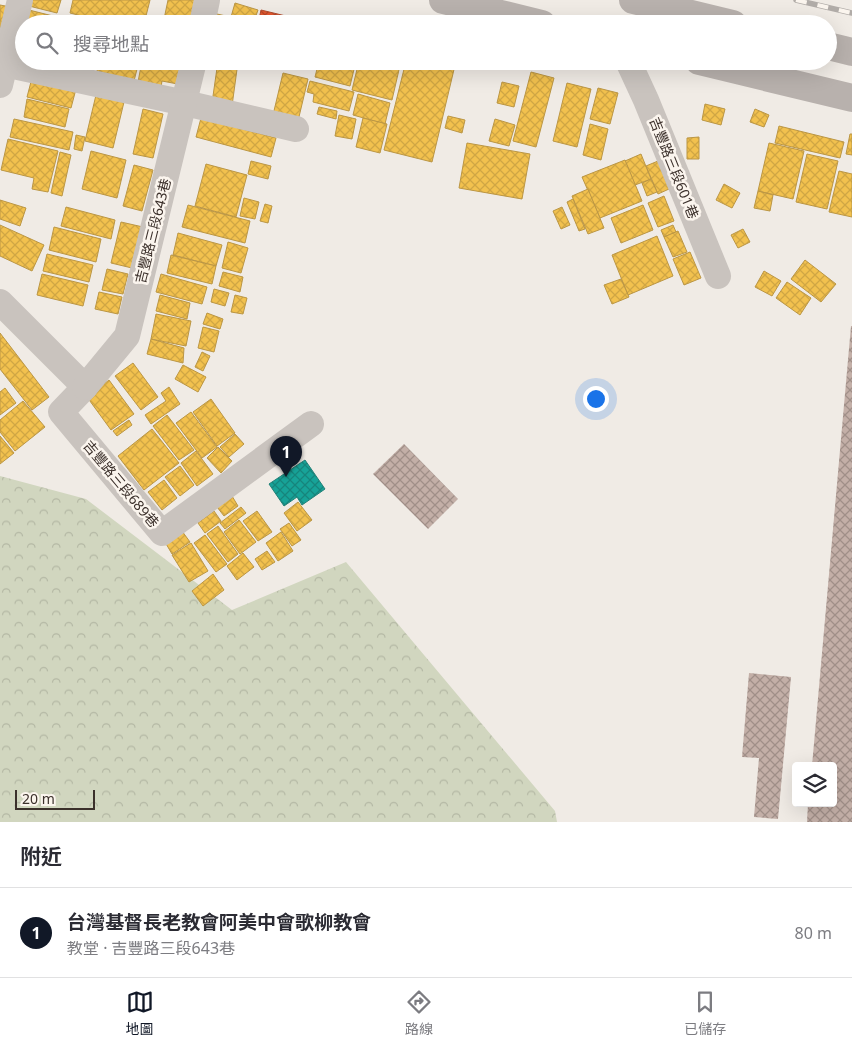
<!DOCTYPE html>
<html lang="zh-TW">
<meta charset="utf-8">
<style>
:root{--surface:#fff;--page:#f7f7f7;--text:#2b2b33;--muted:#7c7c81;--line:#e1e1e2;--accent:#111827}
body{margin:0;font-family:"Noto Sans","Noto Sans TC",sans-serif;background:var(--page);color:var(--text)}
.controls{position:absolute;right:15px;bottom:15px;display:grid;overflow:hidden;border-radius:5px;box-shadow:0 5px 20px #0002}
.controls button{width:45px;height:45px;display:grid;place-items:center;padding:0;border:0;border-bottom:1px solid var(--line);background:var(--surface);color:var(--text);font:25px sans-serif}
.scale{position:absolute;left:15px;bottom:12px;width:80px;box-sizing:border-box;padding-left:5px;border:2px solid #3b302b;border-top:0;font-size:14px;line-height:18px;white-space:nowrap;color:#3b302b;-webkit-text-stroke:4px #fbf5ee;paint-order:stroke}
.you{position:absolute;left:595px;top:398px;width:18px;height:18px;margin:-12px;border:4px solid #fff;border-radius:50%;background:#1a73e8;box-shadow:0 0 0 8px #1a73e833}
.badge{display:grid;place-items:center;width:32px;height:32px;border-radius:50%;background:var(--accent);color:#fff;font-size:16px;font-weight:700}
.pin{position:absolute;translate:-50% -41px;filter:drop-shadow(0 1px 2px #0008)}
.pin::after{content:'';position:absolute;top:26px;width:18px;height:15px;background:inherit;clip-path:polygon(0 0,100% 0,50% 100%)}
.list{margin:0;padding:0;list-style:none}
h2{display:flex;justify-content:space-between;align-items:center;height:65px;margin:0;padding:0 20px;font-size:21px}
h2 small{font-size:16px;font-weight:400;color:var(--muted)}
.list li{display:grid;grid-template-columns:32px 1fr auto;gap:15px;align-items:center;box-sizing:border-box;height:90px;padding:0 20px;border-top:1px solid var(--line)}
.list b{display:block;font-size:19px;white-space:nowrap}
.list p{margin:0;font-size:16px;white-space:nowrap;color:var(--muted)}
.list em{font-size:16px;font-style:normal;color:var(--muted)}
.icon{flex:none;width:28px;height:28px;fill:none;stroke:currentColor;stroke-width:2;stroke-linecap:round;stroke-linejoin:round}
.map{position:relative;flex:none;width:852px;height:822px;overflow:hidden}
.search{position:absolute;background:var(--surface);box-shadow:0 5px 20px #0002;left:15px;right:15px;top:15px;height:55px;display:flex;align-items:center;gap:12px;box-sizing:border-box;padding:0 18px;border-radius:28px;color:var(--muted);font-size:19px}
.sheet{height:155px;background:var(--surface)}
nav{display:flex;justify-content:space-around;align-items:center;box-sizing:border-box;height:70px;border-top:1px solid var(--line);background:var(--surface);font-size:14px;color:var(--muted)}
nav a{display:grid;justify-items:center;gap:2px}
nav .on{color:var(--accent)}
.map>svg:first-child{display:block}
.forest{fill:url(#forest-crowns)}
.homes{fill:url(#homes-cross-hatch);stroke:#bb9644}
.shops{fill:url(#shops-cross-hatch);stroke:#b14b2d}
.public{fill:url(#public-cross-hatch);stroke:#228077}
.building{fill:url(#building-cross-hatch)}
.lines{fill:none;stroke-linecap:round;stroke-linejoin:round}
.minor{stroke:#c9c3be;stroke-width:26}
.major{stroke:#b8b1ad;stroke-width:28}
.rail-casing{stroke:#b1aca8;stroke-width:5.5}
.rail{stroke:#fbf5ee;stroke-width:4;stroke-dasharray:11;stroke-linecap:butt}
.labels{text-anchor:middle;stroke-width:5;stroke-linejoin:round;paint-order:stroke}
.street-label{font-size:14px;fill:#3b302b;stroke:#fbf5ee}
</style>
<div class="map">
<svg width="852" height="822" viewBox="0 0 852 822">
<defs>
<pattern id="forest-crowns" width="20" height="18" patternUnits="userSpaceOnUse" patternTransform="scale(1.25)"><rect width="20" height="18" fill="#d1d6bf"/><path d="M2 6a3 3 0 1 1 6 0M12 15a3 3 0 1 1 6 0" fill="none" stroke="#b4b8a4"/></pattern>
<pattern id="homes-cross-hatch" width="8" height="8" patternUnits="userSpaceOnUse" patternTransform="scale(1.25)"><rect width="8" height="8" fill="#f2c14e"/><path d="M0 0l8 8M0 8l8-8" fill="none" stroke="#d0a644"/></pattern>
<pattern id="shops-cross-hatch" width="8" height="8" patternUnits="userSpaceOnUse" patternTransform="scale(1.25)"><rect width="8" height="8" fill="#e4572e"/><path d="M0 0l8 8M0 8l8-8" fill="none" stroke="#ba4827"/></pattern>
<pattern id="public-cross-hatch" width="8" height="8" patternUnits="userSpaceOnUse" patternTransform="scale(1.25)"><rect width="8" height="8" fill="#17a398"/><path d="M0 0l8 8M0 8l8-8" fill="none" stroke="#16857c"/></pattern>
<pattern id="building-cross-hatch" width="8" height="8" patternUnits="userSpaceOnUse" patternTransform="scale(1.25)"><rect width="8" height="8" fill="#c3afa7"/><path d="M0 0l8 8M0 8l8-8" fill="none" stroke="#a08f88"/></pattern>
</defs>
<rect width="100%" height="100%" fill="#f0ebe5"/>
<path class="forest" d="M 0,476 L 86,499 L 232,610 L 346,562 L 555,811 L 557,822 L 0,822 Z"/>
<g class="homes">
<path d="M 23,0 L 61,0 L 57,13 L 21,4 Z"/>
<path d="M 73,0 L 150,0 L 144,24 L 114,24 L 70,13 Z"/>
<path d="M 168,0 L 201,0 L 195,24 L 163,24 Z"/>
<path d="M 235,3 L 258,10 L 253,24 L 229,24 Z"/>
<path d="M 0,5 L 11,7 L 0,28 Z"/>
<path d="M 25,9 L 57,17 L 55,24 L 24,24 Z"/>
<path d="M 208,12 L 226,16 L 224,24 L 205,24 Z"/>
<path d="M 63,20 L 84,24 L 62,24 Z"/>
<path d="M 60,61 L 81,61 L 79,67 Z"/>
<path d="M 99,61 L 139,61 L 134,81 L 97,71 Z"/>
<path d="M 142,61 L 188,61 L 183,85 L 162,81 L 161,87 L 138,82 Z"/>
<path d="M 218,61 L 238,62 L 232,106 L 212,103 Z"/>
<path d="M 319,61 L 356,61 L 350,86 L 315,77 Z"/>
<path d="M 359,61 L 401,61 L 392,100 L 352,90 Z"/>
<path d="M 406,61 L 456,61 L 432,162 L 384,150 Z"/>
<path d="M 531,72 L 554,78 L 536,147 L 513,141 Z"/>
<path d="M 283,73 L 308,79 L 298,121 L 273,115 Z"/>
<path d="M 32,78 L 76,89 L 71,108 L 27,97 Z"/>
<path d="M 310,81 L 354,92 L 349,111 L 313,102 L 314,94 L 307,92 Z"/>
<path d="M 502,82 L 519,86 L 514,107 L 497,103 Z"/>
<path d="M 567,83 L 591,89 L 577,147 L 553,141 Z"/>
<path d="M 598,88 L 618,93 L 610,124 L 590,119 Z"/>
<path d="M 358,94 L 390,103 L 385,124 L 353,115 Z"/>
<path d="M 96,95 L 124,102 L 113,148 L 85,141 Z"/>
<path d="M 27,99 L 69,109 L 65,127 L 24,117 Z"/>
<path d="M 705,104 L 725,109 L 721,125 L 702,120 Z"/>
<path d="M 319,107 L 337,111 L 336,119 L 317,114 Z"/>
<path d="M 143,109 L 163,114 L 153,158 L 133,154 Z"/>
<path d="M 755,109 L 769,115 L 764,127 L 750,122 Z"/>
<path d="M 339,115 L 356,119 L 352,139 L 335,136 Z"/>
<path d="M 448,116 L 465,120 L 462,133 L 445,128 Z"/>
<path d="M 201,118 L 276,138 L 271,157 L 196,137 Z"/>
<path d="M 363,118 L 387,124 L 380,153 L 356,147 Z"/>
<path d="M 14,119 L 73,132 L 69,150 L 10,137 Z"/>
<path d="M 495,119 L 515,125 L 509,146 L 489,141 Z"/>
<path d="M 590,124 L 608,129 L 601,160 L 583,155 Z"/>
<path d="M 779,126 L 844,142 L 840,158 L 775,143 Z"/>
<path d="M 850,134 L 852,134 L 852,155 L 846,154 Z"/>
<path d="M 76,135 L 85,137 L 82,151 L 74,149 Z"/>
<path d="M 699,137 L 699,159 L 687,159 L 687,138 Z"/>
<path d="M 8,139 L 58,151 L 48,192 L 32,189 L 34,178 L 1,170 Z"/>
<path d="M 467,143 L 530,154 L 522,199 L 459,188 Z"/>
<path d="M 769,143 L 804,151 L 793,199 L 758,191 Z"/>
<path d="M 91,151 L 126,160 L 117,198 L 82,189 Z"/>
<path d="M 60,152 L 71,155 L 62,196 L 51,193 Z"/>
<path d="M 641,154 L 651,179 L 635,185 L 625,161 Z"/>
<path d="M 807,154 L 838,161 L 827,209 L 796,202 Z"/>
<path d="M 625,160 L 642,201 L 600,218 L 582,177 Z"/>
<path d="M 251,161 L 271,166 L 268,179 L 248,174 Z"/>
<path d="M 658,161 L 669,189 L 658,194 L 646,166 Z"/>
<path d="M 206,164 L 247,175 L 236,217 L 195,206 Z"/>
<path d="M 134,165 L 153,170 L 142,211 L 123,206 Z"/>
<path d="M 839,171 L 852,174 L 852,217 L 829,212 Z"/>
<path d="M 651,179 L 657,192 L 647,196 L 642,183 Z"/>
<path d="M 724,184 L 740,193 L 732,208 L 716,200 Z"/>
<path d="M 588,189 L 604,228 L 588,234 L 572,196 Z"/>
<path d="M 758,191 L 773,195 L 770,211 L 754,208 Z"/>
<path d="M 664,196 L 674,221 L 658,227 L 648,203 Z"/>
<path d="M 244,198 L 259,202 L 255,219 L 240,216 Z"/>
<path d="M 573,199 L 585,229 L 579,231 L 567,202 Z"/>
<path d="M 0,200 L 26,208 L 20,226 L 0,219 Z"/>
<path d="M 265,204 L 272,206 L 268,223 L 260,221 Z"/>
<path d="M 188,205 L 250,221 L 245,243 L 182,227 Z"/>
<path d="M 643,205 L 653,230 L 621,243 L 611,218 Z"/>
<path d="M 66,207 L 115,220 L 111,239 L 61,226 Z"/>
<path d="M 562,207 L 570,225 L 561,229 L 553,211 Z"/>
<path d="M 121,222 L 143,227 L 132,268 L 111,263 Z"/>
<path d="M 0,225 L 44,245 L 32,271 L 0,256 Z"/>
<path d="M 673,225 L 676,232 L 664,237 L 661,230 Z"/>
<path d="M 54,227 L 101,239 L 96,262 L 49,250 Z"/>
<path d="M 743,229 L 750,242 L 738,248 L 731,235 Z"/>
<path d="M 678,231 L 687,252 L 673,257 L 664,237 Z"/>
<path d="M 178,233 L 222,245 L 216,266 L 173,255 Z"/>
<path d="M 657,236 L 673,276 L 628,295 L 612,255 Z"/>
<path d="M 228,242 L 248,248 L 241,273 L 222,268 Z"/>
<path d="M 690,252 L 701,278 L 684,285 L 673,259 Z"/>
<path d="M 47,254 L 93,265 L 89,282 L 43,271 Z"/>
<path d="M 171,255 L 216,266 L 212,284 L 167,273 Z"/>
<path d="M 805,260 L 836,284 L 821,302 L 791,279 Z"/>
<path d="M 107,269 L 128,274 L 123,294 L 102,290 Z"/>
<path d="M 764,271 L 781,281 L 772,296 L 755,287 Z"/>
<path d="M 223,272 L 243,277 L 240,292 L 219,286 Z"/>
<path d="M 42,274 L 88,285 L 83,306 L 37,295 Z"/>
<path d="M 161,274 L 207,287 L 202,304 L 156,292 Z"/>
<path d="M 621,279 L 629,297 L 612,304 L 604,285 Z"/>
<path d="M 787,282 L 811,298 L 800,315 L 776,298 Z"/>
<path d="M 214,289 L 229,293 L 225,306 L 211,302 Z"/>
<path d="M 99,292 L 122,297 L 118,314 L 95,309 Z"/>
<path d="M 160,295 L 190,303 L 187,319 L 156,311 Z"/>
<path d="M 235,295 L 247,298 L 243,314 L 231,312 Z"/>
<path d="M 207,313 L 223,319 L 220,329 L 203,324 Z"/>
<path d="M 156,314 L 191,321 L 186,346 L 151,339 Z"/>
<path d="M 203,327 L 219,331 L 214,352 L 198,348 Z"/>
<path d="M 0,333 L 49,397 L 32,410 L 0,369 Z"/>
<path d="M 151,339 L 184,348 L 183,363 L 147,354 Z"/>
<path d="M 202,352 L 210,356 L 203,371 L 195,367 Z"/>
<path d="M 133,363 L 158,397 L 141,410 L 115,376 Z"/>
<path d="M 183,365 L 206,377 L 198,392 L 175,379 Z"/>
<path d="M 109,380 L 134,414 L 111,430 L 87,397 Z"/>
<path d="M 169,387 L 180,404 L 151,424 L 145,415 L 166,401 L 161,393 Z"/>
<path d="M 5,388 L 16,403 L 0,415 L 0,392 Z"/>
<path d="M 211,399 L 235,433 L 217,446 L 193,412 Z"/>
<path d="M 23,401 L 45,427 L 15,451 L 0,432 L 0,420 Z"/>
<path d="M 191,412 L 217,447 L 202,458 L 176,423 Z"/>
<path d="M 167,415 L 194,450 L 179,460 L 153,426 Z"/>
<path d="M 129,420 L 132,425 L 117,436 L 113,431 Z"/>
<path d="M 152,429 L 179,463 L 144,490 L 118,456 Z"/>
<path d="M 235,434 L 244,444 L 229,457 L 220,447 Z"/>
<path d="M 0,436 L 14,453 L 0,464 Z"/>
<path d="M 218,447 L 232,461 L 221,473 L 207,458 Z"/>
<path d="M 196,451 L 213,474 L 197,486 L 181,463 Z"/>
<path d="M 180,466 L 194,485 L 180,496 L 165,477 Z"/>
<path d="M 164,480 L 177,498 L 162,510 L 148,492 Z"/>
<path d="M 232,496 L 238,506 L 224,516 L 217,507 Z"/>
<path d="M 298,502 L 312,520 L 297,531 L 284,513 Z"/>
<path d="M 241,507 L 246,513 L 225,529 L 220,523 Z"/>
<path d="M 214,511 L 221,521 L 205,533 L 198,523 Z"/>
<path d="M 257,511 L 272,532 L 258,541 L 243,521 Z"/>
<path d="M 239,520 L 256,542 L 240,554 L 224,532 Z"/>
<path d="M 289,523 L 301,540 L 292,546 L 280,529 Z"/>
<path d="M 218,526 L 238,554 L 228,562 L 207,534 Z"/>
<path d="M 182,531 L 190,542 L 172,554 L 165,542 Z"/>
<path d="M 281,532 L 293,551 L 278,561 L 266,543 Z"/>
<path d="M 205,535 L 227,564 L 216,572 L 194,543 Z"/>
<path d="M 191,543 L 208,571 L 189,582 L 172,555 Z"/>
<path d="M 267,551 L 275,562 L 262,570 L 255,559 Z"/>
<path d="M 243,553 L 254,567 L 237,580 L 227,566 Z"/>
<path d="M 213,574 L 224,590 L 203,606 L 192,591 Z"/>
</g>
<g class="shops">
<path d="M 261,10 L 290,17 L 289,24 L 258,24 Z"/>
<path d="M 261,61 L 280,61 L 279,66 Z"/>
</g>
<path class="public" d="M 305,460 L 325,489 L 302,505 L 297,497 L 284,506 L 269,484 Z"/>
<g class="building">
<path d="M 851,326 L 852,326 L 852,822 L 807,822 L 808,803 L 833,803 L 833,766 L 812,766 Z"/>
<path d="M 404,444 L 458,499 L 428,529 L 373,474 Z"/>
<path d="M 749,673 L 791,677 L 778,819 L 754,817 L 759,758 L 742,757 Z"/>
</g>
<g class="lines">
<g class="minor">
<path d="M 202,24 L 207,0"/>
<path d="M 628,61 L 646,100 L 718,276"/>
<path d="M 4,64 L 185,103 L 296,129"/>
<path d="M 0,85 L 20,0"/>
<path d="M 0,302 L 85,387 L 61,412 L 162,533 L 311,424"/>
<path d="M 85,387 L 127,336 L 194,61"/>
</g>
<g class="major">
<path d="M 443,0 L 542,24"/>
<path d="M 633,0 L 733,24"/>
<path d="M 828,46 L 852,52"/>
<path d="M 699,61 L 852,98"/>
</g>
<defs>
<path id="rail" d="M 796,0 L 852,13"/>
</defs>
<use href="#rail" class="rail-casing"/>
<use href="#rail" class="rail"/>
</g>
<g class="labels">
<g class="street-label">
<text transform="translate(674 168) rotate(68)" y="5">吉豐路三段601巷</text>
<text transform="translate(153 231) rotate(-76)" y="5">吉豐路三段643巷</text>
<text transform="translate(121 484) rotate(50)" y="5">吉豐路三段689巷</text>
</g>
</g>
</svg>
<div class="controls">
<button><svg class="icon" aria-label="layers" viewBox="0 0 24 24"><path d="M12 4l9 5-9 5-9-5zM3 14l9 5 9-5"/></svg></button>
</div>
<div class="scale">20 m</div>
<div class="you"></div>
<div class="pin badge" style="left:286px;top:477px">1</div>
<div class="search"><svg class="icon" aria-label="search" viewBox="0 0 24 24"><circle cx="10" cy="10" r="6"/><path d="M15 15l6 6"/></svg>搜尋地點</div>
</div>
<section class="sheet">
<h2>附近<small></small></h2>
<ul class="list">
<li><span class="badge">1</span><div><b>台灣基督長老教會阿美中會歌柳教會</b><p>教堂 · 吉豐路三段643巷</p></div><em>80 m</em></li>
</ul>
</section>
<nav>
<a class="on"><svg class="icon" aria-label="map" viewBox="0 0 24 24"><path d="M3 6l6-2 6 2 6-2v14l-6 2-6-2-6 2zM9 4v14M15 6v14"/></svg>地圖</a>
<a><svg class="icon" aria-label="directions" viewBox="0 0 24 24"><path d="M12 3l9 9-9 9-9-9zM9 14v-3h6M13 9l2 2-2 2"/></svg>路線</a>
<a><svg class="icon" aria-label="saved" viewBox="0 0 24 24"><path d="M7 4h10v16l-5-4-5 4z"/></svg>已儲存</a>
</nav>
